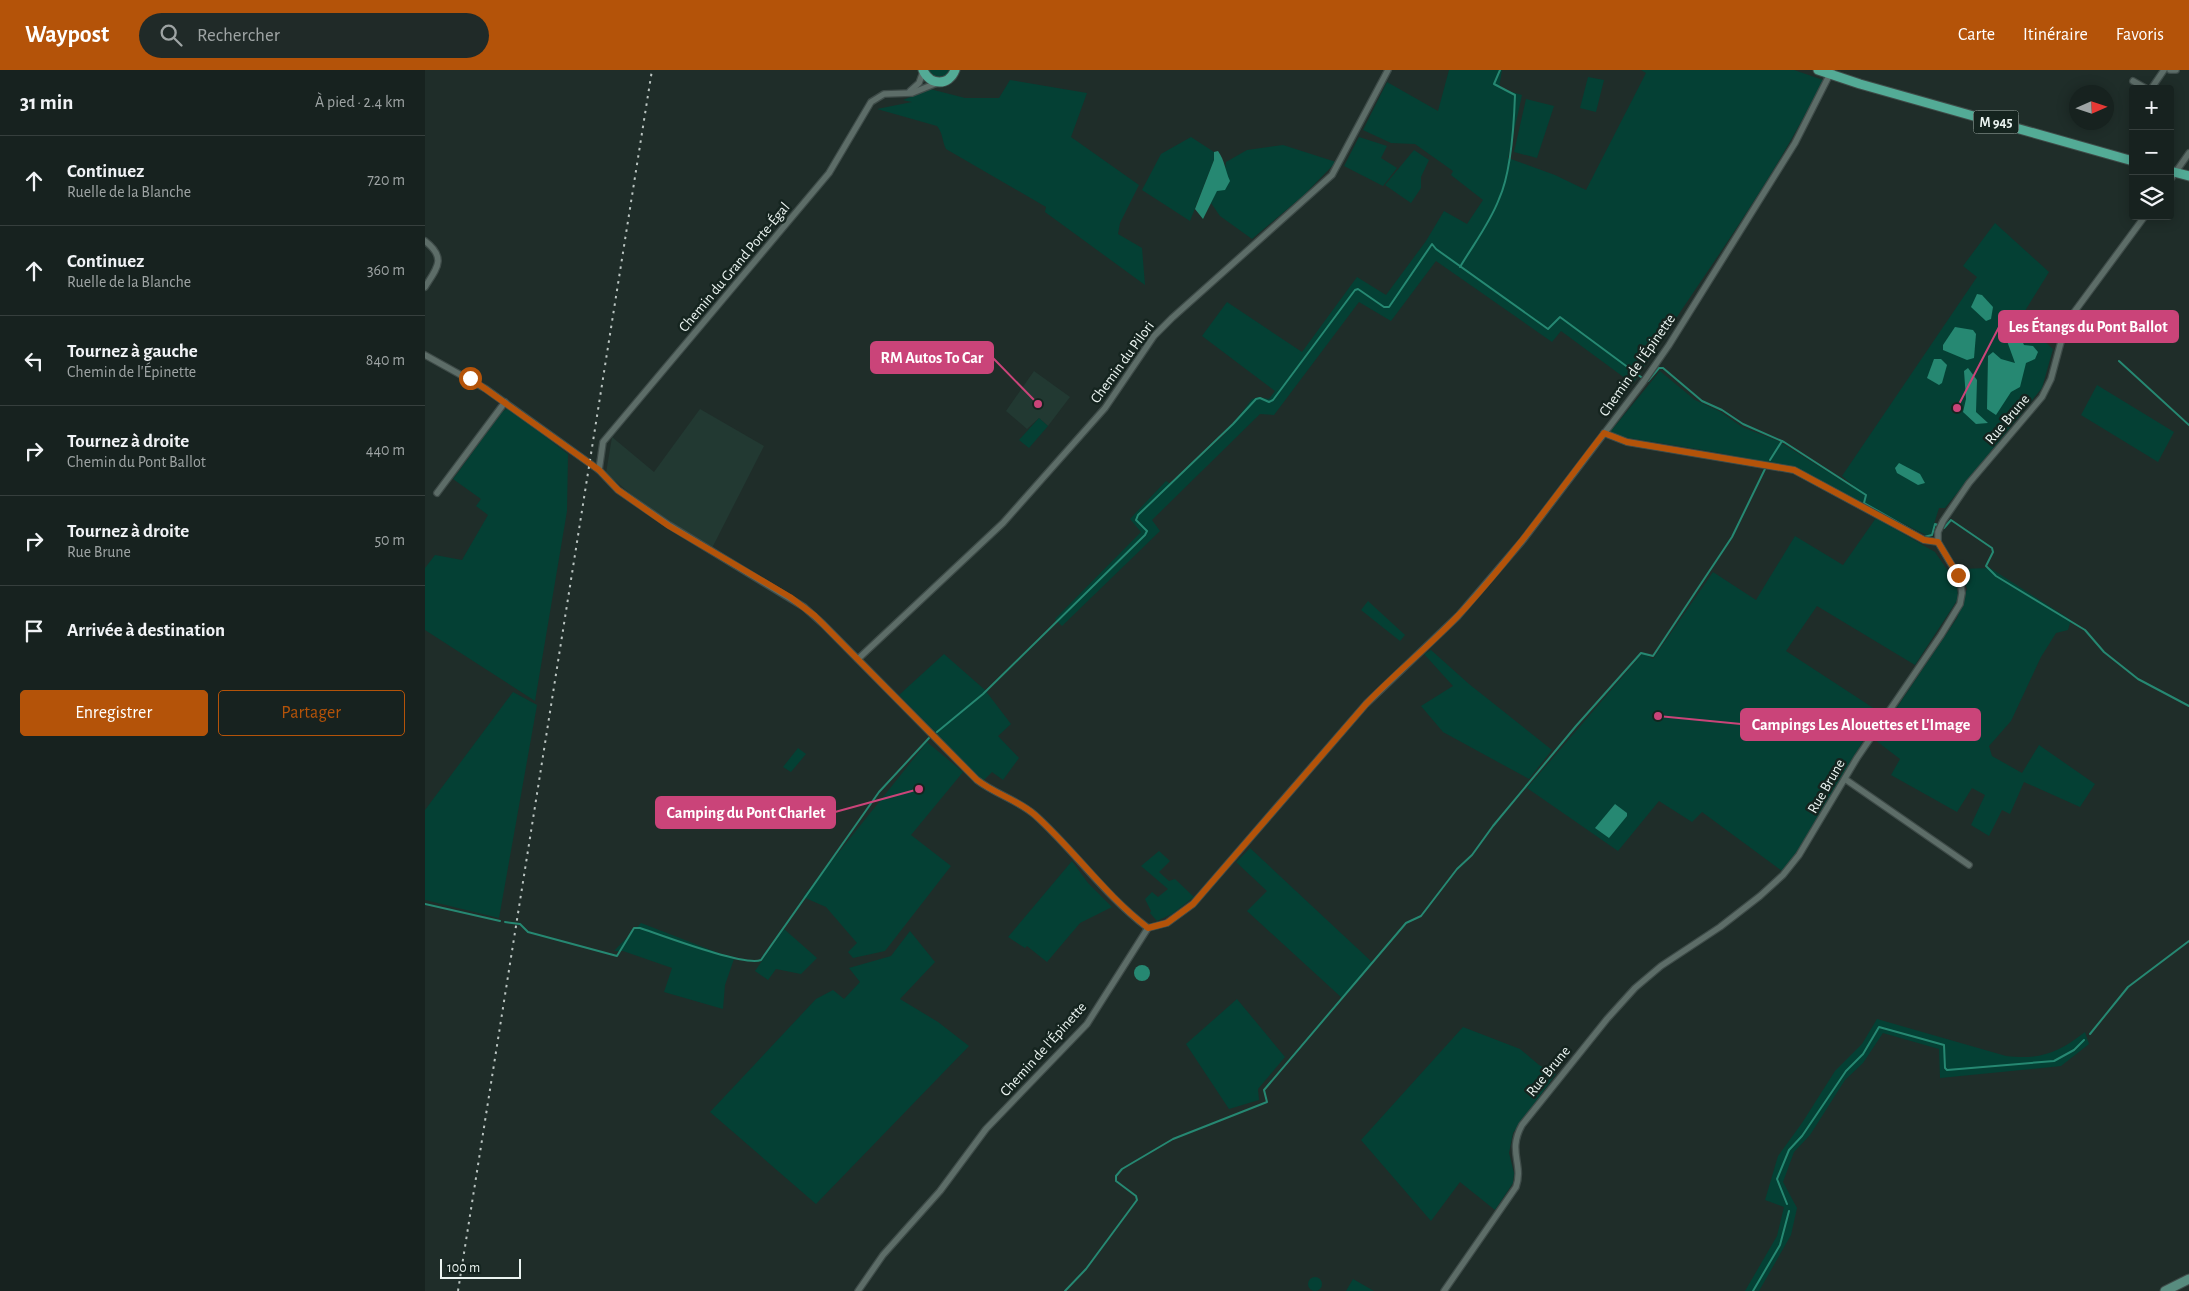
<!DOCTYPE html>
<html lang="fr">
<meta charset="utf-8">
<style>
:root{--surface:#17221f;--page:#202a28;--text:#f1f3f6;--muted:#9ea4a4;--line:#363f3d;--accent:#b45309}
body{margin:0;font-family:"Alegreya Sans",sans-serif;background:var(--page);color:var(--text)}
.controls{position:absolute;right:15px;top:15px;display:grid;overflow:hidden;border-radius:5px;box-shadow:0 2px 12px #0003}
.controls button{width:45px;height:45px;display:grid;place-items:center;padding:0;border:0;border-bottom:1px solid var(--line);background:var(--surface);color:var(--text);font:25px sans-serif}
.compass{position:absolute;left:1644px;top:15px;width:45px;height:45px;border-radius:50%;background:var(--surface);box-shadow:0 2px 12px #0003;rotate:87deg}
.scale{position:absolute;left:15px;bottom:12px;width:81px;box-sizing:border-box;padding-left:5px;border:2px solid #ebf4f1;border-top:0;font-size:14px;line-height:18px;white-space:nowrap;color:#ebf4f1;-webkit-text-stroke:4px #15241f;paint-order:stroke}
.stop{position:absolute;width:15px;height:15px;margin:-11px;border:4px solid #b45309;border-radius:50%;background:#fff}
.stop.end{background:#b45309;border-color:#fff;box-shadow:0 1px 5px #0008}
.list{margin:0;padding:0;list-style:none}
h2{display:flex;justify-content:space-between;align-items:center;height:65px;margin:0;padding:0 20px;font-size:21px}
h2 small{font-size:16px;font-weight:400;color:var(--muted)}
.list li{display:grid;grid-template-columns:32px 1fr auto;gap:15px;align-items:center;box-sizing:border-box;height:90px;padding:0 20px;border-top:1px solid var(--line)}
.list b{display:block;font-size:19px;white-space:nowrap}
.list p{margin:0;font-size:16px;white-space:nowrap;color:var(--muted)}
.list em{font-size:16px;font-style:normal;color:var(--muted)}
.actions{display:flex;gap:10px;padding:15px 20px}
.actions a{flex:1;padding:11px 0;border:1px solid var(--accent);border-radius:5px;text-align:center;font-size:18px;color:var(--accent)}
.actions .main{background:var(--accent);color:#fff}
.icon{flex:none;width:28px;height:28px;fill:none;stroke:currentColor;stroke-width:2;stroke-linecap:round;stroke-linejoin:round}
.map{position:relative;flex:none;width:1764px;height:1221px;overflow:hidden}
header{display:flex;align-items:center;gap:30px;box-sizing:border-box;height:70px;padding:0 25px;background:var(--accent);color:#fff}
header strong{font-size:24px}
nav{display:flex;gap:28px;margin-inline-start:auto;font-size:18px}
.search{width:350px;height:45px;background:var(--page);display:flex;align-items:center;gap:12px;box-sizing:border-box;padding:0 18px;border-radius:28px;color:var(--muted);font-size:19px}
main{display:flex}
aside{flex:1;background:var(--surface)}
.map>svg:first-child{display:block}
.built{fill:#223932}
.green{fill:#044034}
.water{fill:#268872}
.lines{fill:none;stroke-linecap:round;stroke-linejoin:round}
.stream{stroke:#268872;stroke-width:2}
.street-casing{stroke:#3e4b48;stroke-width:8}
.secondary-casing{stroke:#3e4b48;stroke-width:11}
.primary-casing{stroke:#3e4b48;stroke-width:11}
.street{stroke:#5d6d68;stroke-width:5.5}
.secondary{stroke:#588c7f;stroke-width:9}
.primary{stroke:#53ab96;stroke-width:9}
.rail{stroke:#bbc5c2;stroke-width:2;stroke-dasharray:2.5 5;stroke-linecap:butt}
.route{stroke:#b45309;stroke-width:6}
.labels{text-anchor:middle;stroke-width:5;stroke-linejoin:round;paint-order:stroke}
.shield{fill:#15241f;stroke:#abb6b2;stroke-width:1}
.shield-label{font-size:14px;font-weight:bold;fill:#ebf4f1}
.street-label{font-size:15px;fill:#ebf4f1;stroke:#15241f}
.leader{fill:none;stroke:#ca4479;stroke-width:2}
.callout-dot{fill:#ca4479;stroke:#15241f;stroke-width:2}
.callout{fill:#ca4479;stroke:#ca4479;stroke-width:2}
.callout-label{font-size:16px;text-anchor:middle;font-weight:bold;fill:#fff}
</style>
<header>
<strong>Waypost</strong>
<div class="search"><svg class="icon" aria-label="search" viewBox="0 0 24 24"><circle cx="10" cy="10" r="6"/><path d="M15 15l6 6"/></svg>Rechercher</div>
<nav><a>Carte</a><a>Itinéraire</a><a>Favoris</a></nav>
</header>
<main>
<aside>
<h2>31 min<small>À pied · 2.4 km</small></h2>
<ul class="list">
<li><svg class="icon" aria-label="ahead" viewBox="0 0 24 24"><path d="M12 20V5M6 11l6-6 6 6"/></svg><div><b>Continuez</b><p>Ruelle de la Blanche</p></div><em>720 m</em></li>
<li><svg class="icon" aria-label="ahead" viewBox="0 0 24 24"><path d="M12 20V5M6 11l6-6 6 6"/></svg><div><b>Continuez</b><p>Ruelle de la Blanche</p></div><em>360 m</em></li>
<li><svg class="icon" aria-label="left" viewBox="0 0 24 24"><path d="M17 20v-9H6M10 6l-5 5 5 5"/></svg><div><b>Tournez à gauche</b><p>Chemin de l'Épinette</p></div><em>840 m</em></li>
<li><svg class="icon" aria-label="right" viewBox="0 0 24 24"><path d="M7 20v-9h11M14 6l5 5-5 5"/></svg><div><b>Tournez à droite</b><p>Chemin du Pont Ballot</p></div><em>440 m</em></li>
<li><svg class="icon" aria-label="right" viewBox="0 0 24 24"><path d="M7 20v-9h11M14 6l5 5-5 5"/></svg><div><b>Tournez à droite</b><p>Rue Brune</p></div><em>50 m</em></li>
<li><svg class="icon" aria-label="arrive" viewBox="0 0 24 24"><path d="M6 21V4h12l-3 4 3 4H6"/></svg><div><b>Arrivée à destination</b></div></li>
</ul>
<div class="actions"><a class="main">Enregistrer</a><a>Partager</a></div>
</aside>
<div class="map">
<svg width="1764" height="1221" viewBox="0 0 1764 1221">
<rect width="100%" height="100%" fill="#1f2d29"/>
<g class="built">
<path d="M 609,301 L 645,327 L 623,356 L 614,348 L 602,359 L 581,341 Z"/>
<path d="M 275,339 L 339,376 L 287,478 L 215,432 L 181,403 L 187,367 L 229,402 Z"/>
</g>
<g class="green">
<path d="M 501,0 L 527,0 L 522,6 L 511,9 Z"/>
<path d="M 1024,0 L 1077,0 L 1074,18 L 1097,25 L 1083,88 L 1130,105 L 1161,120 L 1221,3 L 1216,0 L 1369,0 L 1398,10 C 1345,118 1272,213 1208,314 L 1136,261 L 1127,272 L 1011,191 L 966,251 L 934,232 L 849,345 L 835,344 L 727,450 L 735,461 L 637,556 L 630,549 L 716,462 L 705,449 L 741,411 L 746,414 L 800,364 L 827,329 L 834,327 L 844,329 L 850,321 L 777,266 L 802,232 L 877,282 L 932,207 L 961,225 L 1001,171 L 1019,141 L 1042,154 L 1058,130 L 1026,105 L 1028,101 L 990,74 L 966,73 L 938,60 L 962,12 L 1013,41 Z"/>
<path d="M 1163,7 L 1179,10 L 1171,42 L 1155,38 Z"/>
<path d="M 585,10 L 662,23 L 646,67 L 714,115 L 695,153 L 693,164 L 717,178 L 720,215 L 620,142 L 621,137 L 521,79 C 517,71 518,63 512,56 L 452,39 L 487,32 L 478,30 L 505,19 L 540,28 L 574,28 Z"/>
<path d="M 1101,29 L 1129,36 L 1112,88 L 1089,82 Z"/>
<path d="M 766,67 L 789,82 L 789,90 L 765,151 L 717,120 L 736,84 Z"/>
<path d="M 934,67 L 962,76 L 956,88 L 972,98 L 958,116 L 919,96 Z"/>
<path d="M 858,75 L 911,92 L 879,125 L 827,169 L 795,146 L 786,133 L 800,100 L 801,92 L 822,80 Z"/>
<path d="M 989,80 L 1004,90 L 996,107 L 996,118 L 986,133 L 960,115 Z"/>
<path d="M 1570,153 L 1624,202 L 1595,249 L 1628,279 L 1617,318 L 1520,438 L 1514,438 L 1505,467 L 1366,397 L 1284,381 L 1192,366 L 1185,362 L 1235,301 L 1270,330 L 1294,341 L 1317,357 L 1353,371 L 1437,423 L 1417,406 L 1552,207 L 1538,196 Z"/>
<path d="M 1672,315 L 1749,362 L 1733,392 L 1656,345 Z"/>
<path d="M 83,338 L 143,384 L 142,441 L 110,631 L 0,560 L 0,498 L 10,485 L 37,490 L 63,445 L 51,436 L 56,429 L 28,409 L 77,342 Z"/>
<path d="M 614,348 L 623,356 L 604,378 L 594,370 Z"/>
<path d="M 1451,448 L 1510,482 L 1532,514 L 1533,529 L 1490,595 L 1392,536 L 1361,581 L 1456,643 L 1434,678 L 1372,785 L 1357,801 L 1277,742 L 1267,752 L 1234,731 L 1193,781 L 1102,718 L 1218,583 L 1228,589 L 1288,502 L 1331,530 L 1370,466 L 1418,495 Z"/>
<path d="M 1565,498 L 1646,550 L 1643,560 L 1631,563 L 1616,587 L 1586,651 L 1564,676 L 1567,686 L 1597,703 L 1614,675 L 1670,714 L 1655,737 L 1599,712 L 1585,744 L 1577,740 L 1564,766 L 1546,755 L 1560,725 L 1547,718 L 1532,742 L 1466,705 L 1475,689 L 1450,670 L 1532,548 L 1542,519 L 1535,499 Z"/>
<path d="M 943,531 L 980,565 L 975,571 L 936,540 Z"/>
<path d="M 1006,580 L 1044,614 L 1127,680 L 1104,709 L 1018,662 L 996,636 L 1028,616 L 999,584 Z"/>
<path d="M 519,584 L 560,620 L 586,654 L 573,666 L 594,688 L 578,710 L 567,702 L 558,711 L 474,625 Z"/>
<path d="M 88,622 L 112,635 L 74,848 L 0,830 L 0,740 Z"/>
<path d="M 502,672 L 538,702 L 486,765 L 526,796 L 460,881 L 428,888 L 423,882 L 432,873 L 401,837 L 378,827 Z"/>
<path d="M 373,678 L 381,684 L 366,702 L 358,697 Z"/>
<path d="M 825,778 L 948,893 L 917,928 L 822,841 L 842,821 L 811,792 Z"/>
<path d="M 734,781 L 745,791 L 734,802 L 744,811 L 750,809 L 769,827 L 747,844 L 732,851 L 725,843 L 726,841 L 720,829 L 727,822 L 733,827 L 743,819 L 716,796 Z"/>
<path d="M 647,791 L 663,813 L 687,837 L 655,853 L 622,892 L 602,876 L 600,878 L 583,867 Z"/>
<path d="M 216,853 L 309,889 L 300,915 L 298,939 L 239,922 L 247,898 L 198,881 L 189,881 Z"/>
<path d="M 359,859 L 392,888 L 376,904 L 351,899 L 343,910 L 330,901 Z"/>
<path d="M 485,861 L 510,892 L 475,929 L 513,952 L 544,976 L 391,1134 L 285,1042 L 391,929 L 408,920 L 419,929 L 435,912 L 424,898 L 466,886 Z"/>
<path d="M 812,929 L 860,987 L 833,1019 L 834,1030 L 804,1039 L 761,974 Z"/>
<path d="M 1452,949 L 1581,986 C 1615,990 1633,983 1660,962 L 1664,974 L 1636,996 L 1515,1008 L 1514,979 L 1458,963 L 1438,993 L 1420,1010 L 1385,1065 L 1369,1082 L 1358,1112 L 1372,1138 L 1366,1165 L 1334,1221 L 1320,1221 L 1352,1166 L 1359,1137 L 1340,1130 L 1353,1086 L 1377,1053 L 1410,1001 L 1437,974 Z"/>
<path d="M 1038,957 L 1095,979 L 1114,995 L 1131,1004 L 1088,1063 L 1084,1083 L 1089,1103 L 1088,1113 L 1070,1140 L 1035,1112 L 1006,1151 L 936,1070 Z"/>
<circle cx="890" cy="1214" r="7"/>
<path d="M 928,1209 L 949,1221 L 921,1221 Z"/>
</g>
<g class="water">
<path d="M 793,81 C 800,91 800,100 805,111 L 800,120 L 792,121 L 778,149 L 770,139 L 789,90 L 789,82 Z"/>
<path d="M 1552,224 L 1557,225 L 1568,237 L 1566,249 L 1561,251 L 1546,237 Z"/>
<path d="M 1530,257 L 1548,260 L 1551,264 L 1549,288 L 1542,290 L 1518,280 L 1518,275 Z"/>
<path d="M 1582,259 L 1595,266 L 1599,275 L 1608,276 L 1613,282 L 1610,289 L 1601,293 L 1595,317 L 1586,322 L 1571,345 L 1562,339 L 1563,286 L 1568,282 L 1576,289 L 1590,293 L 1582,271 L 1576,268 L 1573,264 Z"/>
<path d="M 1509,289 L 1516,289 L 1522,295 L 1517,313 L 1514,315 L 1502,308 Z"/>
<path d="M 1543,298 L 1552,310 L 1551,342 L 1563,353 L 1551,354 L 1538,342 L 1541,329 L 1539,301 Z"/>
<path d="M 1474,393 L 1495,404 L 1500,413 L 1493,415 L 1472,403 L 1470,398 Z"/>
<path d="M 1190,734 L 1202,743 L 1202,746 L 1184,768 L 1170,758 Z"/>
<circle cx="717" cy="903" r="8"/>
</g>
<g class="lines">
<g class="stream">
<path d="M 1035,197 C 1048,175 1065,153 1074,129 C 1086,103 1089,54 1090,25 L 1069,14 L 1075,0"/>
<path d="M 1694,291 L 1764,355"/>
<path d="M 1223,311 L 1234,298 L 1238,298 L 1277,331 L 1297,340 L 1318,354 L 1359,372 L 1441,425 L 1439,433 L 1499,467 L 1507,465 L 1510,454 L 1513,455"/>
<path d="M 1345,390 L 1357,371"/>
<path d="M 1519,458 L 1526,450 L 1567,478 L 1568,482 L 1561,496 L 1571,506 L 1660,560 L 1679,582 L 1713,609 L 1764,636"/>
<path d="M 512,662 L 558,624 L 720,465 L 722,461 L 711,450 L 713,445 L 808,354 L 831,329 L 835,328 L 844,332 L 848,330 L 930,220 L 933,219 L 959,237 L 964,237 L 1007,174 L 1011,179 L 1123,259 L 1135,247 L 1216,307"/>
<path d="M 0,834 L 75,851"/>
<path d="M 80,852 L 95,854 L 103,862 L 192,886 L 209,858 L 215,858 C 236,865 320,897 336,890 L 454,722 L 504,668"/>
<path d="M 1665,964 L 1703,917 L 1764,871"/>
<path d="M 1362,1134 L 1352,1109 L 1364,1080 L 1377,1066 L 1421,1001 L 1438,984 L 1454,957 L 1519,975 L 1520,998 L 1522,1000 L 1629,991 L 1649,980 L 1659,970"/>
<path d="M 640,1221 L 661,1199 L 712,1130 L 711,1126 L 691,1111 L 691,1106 L 697,1099 L 748,1069 L 842,1032 L 839,1020 L 981,853 L 996,846 L 1032,799 L 1047,785 L 1068,756 L 1151,656 L 1216,583 L 1228,586 L 1307,467 L 1340,399"/>
<path d="M 1328,1221 L 1355,1175 L 1364,1141"/>
</g>
<defs>
<g id="street">
<path d="M 1745,0 L 1751,0"/>
<path d="M 1708,11 L 1722,19"/>
<path d="M 1726,19 L 1739,0"/>
<path d="M 485,21 L 494,13 L 498,2"/>
<path d="M 1745,110 L 1764,83"/>
<path d="M 0,171 C 22,188 12,198 0,217"/>
<path d="M 0,285 L 61,319 L 174,400 L 193,420 L 244,455 L 379,537 L 398,554 L 552,710 C 570,724 593,730 610,745 C 650,781 679,825 723,858"/>
<path d="M 1179,363 L 1202,372 L 1369,400 L 1499,470 L 1513,472"/>
<path d="M 174,400 L 178,372 L 404,103 L 446,32 L 459,24 L 487,23 L 512,13"/>
<path d="M 12,423 L 80,332"/>
<path d="M 433,589 L 578,453 L 680,338 L 729,266 L 747,248 L 907,105 L 963,0"/>
<path d="M 1420,709 L 1544,795"/>
<path d="M 433,1221 L 458,1185 L 515,1121 L 561,1059 L 662,954 L 723,858 L 742,853 L 768,834 L 941,634 L 1033,546 L 1098,470 L 1219,311 L 1244,275 L 1370,73 L 1407,0"/>
<path d="M 1019,1221 L 1091,1117 C 1099,1094 1082,1082 1097,1055 L 1182,949 L 1210,918 L 1236,896 L 1295,857 L 1335,826 L 1358,805 L 1374,785 L 1432,688 L 1516,565 L 1535,534 L 1537,523 L 1535,509 L 1513,472 L 1513,462 L 1518,451 L 1544,413 L 1617,327 L 1626,309 L 1637,268 L 1647,245 L 1720,146"/>
</g>
<path id="secondary" d="M 1740,1221 L 1764,1209"/>
<g id="primary">
<path d="M 498,0 C 505,16 524,16 530,0"/>
<path d="M 1393,0 L 1435,14 L 1708,91"/>
<path d="M 1745,101 L 1764,106"/>
</g>
</defs>
<use href="#street" class="street-casing"/>
<use href="#secondary" class="secondary-casing"/>
<use href="#primary" class="primary-casing"/>
<use href="#street" class="street"/>
<use href="#secondary" class="secondary"/>
<use href="#primary" class="primary"/>
<path class="rail" d="M 33,1221 L 227,0"/>
</g>
<g class="lines">
<path class="route" d="M 45,308 L 174,400 L 193,420 L 244,456 L 365,527 L 390,546 L 552,710 C 570,724 593,730 610,745 C 650,781 679,824 723,858 L 742,853 L 768,834 L 941,634 C 973,600 1011,571 1042,536 C 1092,481 1134,421 1179,363 L 1202,372 L 1369,400 L 1499,470 L 1513,472 L 1533,505"/>
</g>
<g class="labels">
<rect class="shield" x="1548.5" y="40.5" width="45" height="23" rx="4"/>
<g class="shield-label">
<text x="1571" y="57">M 945</text>
</g>
<g class="street-label">
<text transform="translate(309 197) rotate(-50)" y="5">Chemin du Grand Porte-Égal</text>
<text transform="translate(697 292) rotate(-54)" y="5">Chemin du Pilori</text>
<text transform="translate(1212 295) rotate(-55)" y="5">Chemin de l'Épinette</text>
<text transform="translate(1582 349) rotate(-50)" y="5">Rue Brune</text>
<text transform="translate(1401 716) rotate(-60)" y="5">Rue Brune</text>
<text transform="translate(618 979) rotate(-48)" y="5">Chemin de l'Épinette</text>
<text transform="translate(1123 1001) rotate(-51)" y="5">Rue Brune</text>
</g>
</g>
<path class="leader" d="M1532 338L1574 257M613 334L568 288M1233 646L1316 654M494 719L410 742"/>
<g class="callout-dot">
<circle cx="1532" cy="338" r="5"/>
<circle cx="613" cy="334" r="5"/>
<circle cx="1233" cy="646" r="5"/>
<circle cx="494" cy="719" r="5"/>
</g>
<g class="callout">
<rect x="1574" y="241" width="179" height="31" rx="5"/>
<rect x="446" y="272" width="122" height="31" rx="5"/>
<rect x="1316" y="639" width="239" height="31" rx="5"/>
<rect x="231" y="727" width="179" height="31" rx="5"/>
</g>
<g class="callout-label">
<text x="1663" y="262">Les Étangs du Pont Ballot</text>
<text x="507" y="293">RM Autos To Car</text>
<text x="1436" y="660">Campings Les Alouettes et L'Image</text>
<text x="321" y="748">Camping du Pont Charlet</text>
</g>
</svg>
<div class="controls">
<button>+</button>
<button>−</button>
<button><svg class="icon" aria-label="layers" viewBox="0 0 24 24"><path d="M12 4l9 5-9 5-9-5zM3 14l9 5 9-5"/></svg></button>
</div>
<svg class="compass" viewBox="-18 -18 36 36"><path d="M0-13l5 13h-10z" fill="#e53935"/><path d="M0 13l5-13h-10z" fill="#9ea4a4"/></svg>
<div class="scale">100 m</div>
<div class="stop" style="left:45px;top:308px"></div>
<div class="stop end" style="left:1533px;top:505px"></div>
</div>
</main>
